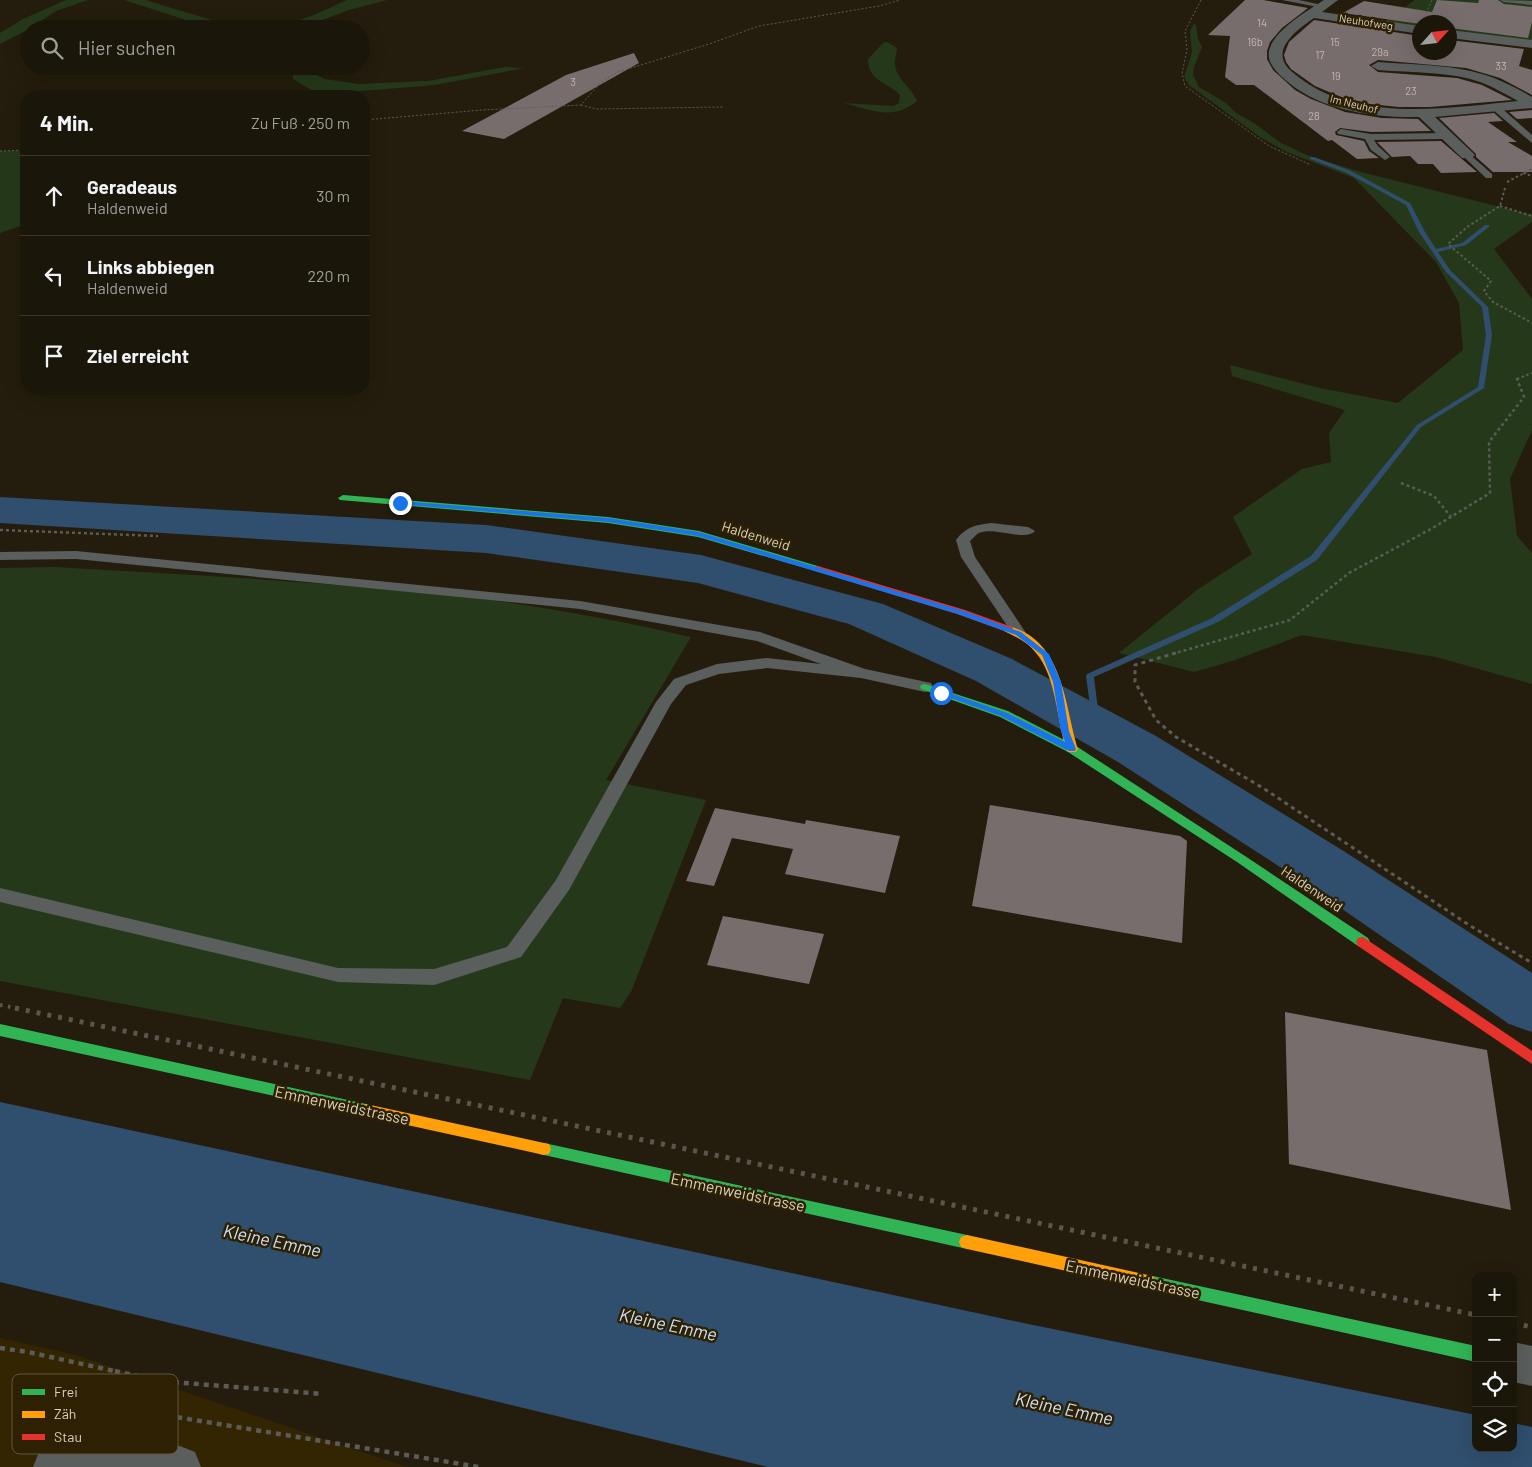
<!DOCTYPE html>
<html lang="de">
<meta charset="utf-8">
<style>
:root{--surface:#1b160a;--page:#241f13;--text:#f1f3f6;--muted:#a09f9c;--line:#39352b}
body{margin:0;font-family:Barlow,sans-serif;background:var(--page);color:var(--text)}
.controls{position:absolute;right:15px;bottom:15px;display:grid;overflow:hidden;border-radius:10px;box-shadow:0 5px 20px #0002}
.controls button{width:45px;height:45px;display:grid;place-items:center;padding:0;border:0;border-bottom:1px solid var(--line);background:var(--surface);color:var(--text);font:25px sans-serif}
.compass{position:absolute;left:1412px;top:15px;width:45px;height:45px;border-radius:50%;background:var(--surface);box-shadow:0 5px 20px #0002;rotate:63deg}
.stop{position:absolute;width:15px;height:15px;margin:-11px;border:4px solid #1a73e8;border-radius:50%;background:#fff}
.stop.end{background:#1a73e8;border-color:#fff;box-shadow:0 1px 5px #0008}
.list{margin:0;padding:0;list-style:none}
h2{display:flex;justify-content:space-between;align-items:center;height:65px;margin:0;padding:0 20px;font-size:21px}
h2 small{font-size:16px;font-weight:400;color:var(--muted)}
.list li{display:grid;grid-template-columns:32px 1fr auto;gap:15px;align-items:center;box-sizing:border-box;height:80px;padding:0 20px;border-top:1px solid var(--line)}
.list b{display:block;font-size:19px;white-space:nowrap}
.list p{margin:0;font-size:16px;white-space:nowrap;color:var(--muted)}
.list em{font-size:16px;font-style:normal;color:var(--muted)}
.icon{flex:none;width:28px;height:28px;fill:none;stroke:currentColor;stroke-width:2;stroke-linecap:round;stroke-linejoin:round}
.map{position:relative;flex:none;width:1532px;height:1467px;overflow:hidden}
.search{position:absolute;background:var(--surface);box-shadow:0 5px 20px #0002;left:20px;top:20px;width:350px;height:55px;display:flex;align-items:center;gap:12px;box-sizing:border-box;padding:0 18px;border-radius:28px;color:var(--muted);font-size:19px}
.panel{position:absolute;background:var(--surface);box-shadow:0 5px 20px #0002;left:20px;top:90px;width:350px;height:305px;border-radius:20px}
.map>svg:first-child{display:block}
.built{fill:#342502}
.green{fill:#25391a}
.water{fill:#304e6d}
.lines{fill:none;stroke-linecap:round;stroke-linejoin:round}
.stream{fill:#304e6d;fill-rule:evenodd}
.river{fill:#304e6d;fill-rule:evenodd}
.building{fill:#786d6d}
.path-far4{stroke:#5b5c57;stroke-width:1;stroke-dasharray:2 2;stroke-linecap:butt}
.path-far3{stroke:#5b5c57;stroke-width:2;stroke-dasharray:2.5 2.5;stroke-linecap:butt}
.path-far2{stroke:#5b5c57;stroke-width:2.5;stroke-dasharray:3 3;stroke-linecap:butt}
.path-far1{stroke:#5b5c57;stroke-width:3;stroke-dasharray:4 4;stroke-linecap:butt}
.path{stroke:#5b5c57;stroke-width:4.5;stroke-dasharray:5 5;stroke-linecap:butt}
.lane{fill:#5a5e5d;fill-rule:evenodd}
.street{fill:#5a5e5d;fill-rule:evenodd}
.fast{fill:#30b455;fill-rule:evenodd}
.slow{fill:#ff9f0a;fill-rule:evenodd}
.jam{fill:#e5322d;fill-rule:evenodd}
.rail-far1{stroke:#59564e;stroke-width:4;stroke-dasharray:2.5 5.5;stroke-linecap:butt}
.rail{stroke:#59564e;stroke-width:5;stroke-dasharray:4 7;stroke-linecap:butt}
.route{fill:#1a73e8}
.labels{text-anchor:middle;stroke-width:5;stroke-linejoin:round;paint-order:stroke}
.far-street-label{font-size:11px;fill:#d9d0c0;stroke:#2e2103}
.number-label{font-size:11px;fill:#c1b7ab}
.street-label{font-size:14px;fill:#d9d0c0;stroke:#2e2103}
.near-street-label{font-size:16px;fill:#d9d0c0;stroke:#2e2103}
.near-water-label{font-size:18px;font-style:italic;fill:#cce1f9;stroke:#2e2103}
.key{fill:#2e2103;stroke:#61563c;stroke-width:1}
.key-label{font-size:14px;fill:#d9d0c0}
</style>
<div class="map">
<svg width="1532" height="1467" viewBox="0 0 1532 1467">
<rect width="100%" height="100%" fill="#241d0d"/>
<path class="built" d="M 0,1338 L 76,1355 L 407,1467 L 0,1467 Z"/>
<g class="green">
<path d="M 66,0 L 88,0 L 56,11 L 29,29 L 0,44 L 0,33 L 23,19 Z"/>
<path d="M 124,0 L 145,0 L 242,29 L 208,27 Z"/>
<path d="M 347,0 L 387,0 L 349,10 L 298,29 L 273,29 L 314,15 Z"/>
<path d="M 1415,0 L 1532,0 L 1532,42 L 1450,32 L 1450,22 L 1420,22 L 1419,29 L 1381,24 Z"/>
<path d="M 1194,24 L 1196,25 L 1198,39 L 1202,47 L 1194,67 L 1193,75 L 1199,87 L 1226,103 L 1236,113 L 1254,123 L 1281,143 L 1309,156 L 1361,172 L 1532,215 L 1532,222 L 1494,249 L 1532,299 L 1532,430 L 1510,479 L 1517,536 L 1532,553 L 1532,684 L 1436,657 L 1302,635 L 1232,661 L 1194,672 L 1119,653 L 1197,590 L 1252,554 L 1233,517 L 1302,469 L 1331,462 L 1329,433 L 1345,410 L 1232,376 L 1230,365 L 1320,388 L 1398,403 L 1463,350 L 1459,303 L 1436,262 L 1354,178 L 1287,152 L 1260,137 L 1189,85 L 1184,77 L 1192,52 L 1190,31 Z"/>
<path d="M 887,42 L 897,48 C 897,53 894,60 895,64 C 896,80 912,87 917,101 C 894,121 871,110 844,103 L 893,106 L 899,103 L 900,95 L 897,92 C 883,81 868,79 868,59 L 883,43 Z"/>
<path d="M 268,66 L 297,66 L 325,79 L 359,84 L 428,81 L 505,67 L 524,68 L 435,85 L 337,93 L 313,91 L 293,79 L 293,75 L 291,73 Z"/>
<path d="M 26,150 L 26,224 L 0,233 L 0,151 Z"/>
<path d="M 55,567 C 193,575 330,582 467,597 C 542,606 617,620 691,637 L 606,780 L 706,800 L 631,992 L 620,1008 L 563,998 L 530,1080 L 0,981 L 0,568 Z"/>
</g>
<path class="water" d="M 0,1102 L 1009,1320 L 1476,1415 L 1476,1448 L 1513,1448 L 1513,1423 L 1532,1427 L 1532,1467 L 768,1467 L 0,1282 Z"/>
<g class="lines">
<path class="stream" d="M 1310,157 L 1314,157 L 1351,171 L 1410,203 L 1425,232 L 1436,249 L 1462,243 L 1485,225 L 1489,225 L 1489,227 L 1466,245 L 1438,252 L 1450,270 L 1488,307 L 1492,335 L 1484,388 L 1421,427 L 1317,560 L 1218,622 L 1094,677 L 1100,726 L 1099,728 L 1093,728 L 1086,676 L 1087,674 L 1212,618 L 1311,556 L 1417,425 L 1478,387 L 1486,335 L 1482,307 L 1446,272 L 1419,232 L 1406,205 L 1347,173 L 1310,159 Z"/>
<path class="river" d="M 0,497 L 486,525 L 701,555 L 883,604 L 1012,659 L 1156,736 L 1342,850 L 1532,973 L 1532,1032 L 1509,1024 L 1300,880 L 1118,762 L 976,681 L 849,624 L 698,583 L 486,553 L 0,523 Z"/>
</g>
<g class="building">
<path d="M 1245,0 L 1263,0 L 1308,8 L 1282,28 L 1270,42 L 1267,51 L 1267,59 L 1273,70 L 1295,90 L 1311,99 L 1345,112 L 1382,118 L 1418,119 L 1431,131 L 1371,132 L 1340,128 L 1335,132 L 1336,135 L 1364,141 L 1369,151 L 1379,158 L 1357,159 L 1332,140 L 1328,141 L 1254,85 L 1236,85 L 1225,77 L 1230,36 L 1208,35 Z"/>
<path d="M 1437,0 L 1478,3 L 1479,0 L 1498,0 L 1504,4 L 1532,7 L 1532,22 L 1528,38 L 1450,28 L 1450,22 L 1420,22 L 1420,24 L 1343,13 L 1364,1 L 1432,12 Z"/>
<path d="M 1314,20 L 1420,36 L 1420,52 L 1450,52 L 1450,40 L 1524,49 L 1519,66 L 1532,70 L 1532,95 L 1500,78 L 1466,68 L 1378,60 L 1369,65 L 1378,72 L 1457,78 L 1482,85 L 1512,100 L 1430,107 L 1399,107 L 1370,104 L 1341,97 L 1315,86 L 1291,69 L 1286,62 L 1284,55 L 1289,42 Z"/>
<path d="M 634,53 L 639,63 L 504,139 L 462,131 L 566,75 Z"/>
<path d="M 1532,110 L 1532,118 L 1517,119 L 1509,112 Z"/>
<path d="M 1494,113 L 1503,121 L 1488,122 L 1517,142 L 1508,142 L 1532,156 L 1532,172 L 1493,172 L 1476,157 L 1476,154 L 1439,118 Z"/>
<path d="M 1441,141 L 1477,172 L 1441,173 L 1433,164 L 1418,164 L 1410,156 L 1392,157 L 1377,142 Z"/>
<path d="M 990,805 L 1180,836 L 1187,841 L 1182,943 L 972,906 Z"/>
<path d="M 715,808 L 805,824 L 806,820 L 900,836 L 885,893 L 785,874 L 793,849 L 732,838 L 714,886 L 686,881 Z"/>
<path d="M 723,916 L 824,934 L 809,984 L 707,965 Z"/>
<path d="M 1285,1012 L 1487,1050 L 1511,1210 L 1289,1164 Z"/>
</g>
<g class="lines">
<g class="path-far4">
<path d="M 1201,0 L 1185,31 L 1187,50 L 1182,73 L 1185,86 L 1269,146 L 1311,165"/>
<path d="M 1426,13 L 1432,0"/>
<path d="M 581,105 L 596,109 L 723,107"/>
<path d="M 364,120 L 482,110 L 581,105 L 601,82 L 618,72 L 709,44 L 759,26 L 879,6 L 900,0"/>
<path d="M 0,151 L 26,150"/>
</g>
<g class="path-far3">
<path d="M 1523,173 L 1532,176"/>
<path d="M 1507,182 L 1532,169"/>
<path d="M 1505,188 L 1500,206 L 1467,227 L 1448,244 L 1491,281 L 1484,291 L 1493,302 L 1532,323"/>
<path d="M 1500,206 L 1532,216"/>
<path d="M 1517,379 L 1532,373"/>
</g>
<g class="path-far2">
<path d="M 1401,483 L 1434,496 L 1451,517"/>
<path d="M 0,530 L 158,536"/>
<path d="M 1172,654 L 1290,620 L 1349,573 L 1431,529 L 1490,493 L 1489,442 L 1524,397 L 1517,379 L 1520,378"/>
</g>
<path class="path-far1" d="M 1176,653 L 1135,665 L 1135,682 L 1156,720 L 1176,737 L 1263,788 L 1469,925 L 1532,963"/>
<g class="path">
<path d="M 0,1348 L 28,1352 L 114,1371 L 146,1412 L 479,1467"/>
<path d="M 115,1371 L 160,1381 L 323,1394"/>
</g>
<g class="lane">
<path d="M 1282,0 L 1299,0 L 1327,6 L 1323,8 Z"/>
<path d="M 1500,0 L 1532,1 L 1532,5 L 1504,2 Z"/>
<path d="M 1492,105 L 1498,105 L 1532,135 L 1532,143 L 1492,109 Z"/>
<path d="M 1341,129 L 1371,134 L 1447,133 L 1451,136 L 1447,139 L 1374,140 L 1378,146 L 1390,157 L 1385,160 L 1371,150 L 1365,139 L 1338,134 L 1337,132 Z"/>
<path d="M 1467,152 L 1492,174 L 1492,178 L 1486,178 L 1464,157 L 1464,153 Z"/>
<path d="M 991,523 L 1028,527 L 1035,531 C 1026,542 994,526 979,533 C 976,534 973,539 970,541 L 975,557 L 1026,633 L 1024,636 L 1014,636 L 961,557 L 956,540 C 966,527 975,525 991,523 Z"/>
<path d="M 76,551 L 580,601 L 760,632 L 865,669 L 931,683 L 933,687 L 931,691 L 925,692 L 861,678 L 767,668 L 719,674 L 686,685 L 671,704 L 569,890 L 521,957 L 434,985 L 338,982 L 0,902 L 0,888 L 338,968 L 434,969 L 507,947 L 556,880 L 656,702 L 674,679 L 717,664 L 767,658 L 821,664 L 757,641 L 580,609 L 76,559 L 0,560 L 0,552 Z"/>
</g>
<g class="street">
<path d="M 1324,0 L 1338,0 L 1322,12 L 1420,26 L 1420,34 L 1314,18 C 1297,30 1269,50 1290,70 C 1350,125 1445,108 1518,101 C 1507,95 1495,88 1483,83 C 1450,71 1413,73 1378,70 L 1371,66 L 1378,62 C 1417,65 1457,64 1494,78 C 1507,83 1520,90 1532,97 L 1532,108 L 1435,117 L 1472,152 L 1475,155 L 1472,158 L 1462,158 L 1419,117 C 1372,118 1317,110 1282,77 C 1275,70 1267,62 1269,51 C 1273,31 1307,11 1324,0 Z"/>
<path d="M 1450,30 L 1532,40 L 1532,48 L 1450,38 Z"/>
<path d="M 1513,1342 L 1532,1346 L 1532,1386 L 1513,1382 Z"/>
<path d="M 116,1430 L 180,1446 L 195,1452 L 201,1467 L 33,1467 L 39,1452 L 54,1446 Z"/>
</g>
<g class="fast">
<path d="M 343,495 L 608,517 L 699,531 L 821,567 L 823,569 L 821,571 L 815,571 L 698,537 L 608,523 L 340,500 L 338,498 Z"/>
<path d="M 925,684 L 1008,711 L 1076,746 L 1245,856 L 1368,938 L 1370,942 L 1368,946 L 1363,947 L 1358,946 L 1237,862 L 1068,752 L 1000,717 L 921,689 L 920,687 L 921,685 Z"/>
<path d="M 0,1024 L 366,1104 L 371,1106 L 373,1110 L 371,1114 L 366,1116 L 0,1036 Z"/>
<path d="M 544,1143 L 967,1235 L 973,1237 L 975,1242 L 973,1247 L 967,1249 L 544,1155 L 539,1154 L 537,1149 L 539,1144 Z"/>
<path d="M 1148,1275 L 1476,1346 L 1476,1362 L 1148,1289 L 1142,1287 L 1140,1282 L 1142,1277 Z"/>
</g>
<g class="slow">
<path d="M 1008,626 C 1064,640 1064,704 1078,749 L 1076,752 L 1068,752 L 1066,749 C 1057,720 1056,676 1036,653 C 1028,642 1016,637 1004,631 L 1003,629 L 1004,627 Z"/>
<path d="M 366,1104 L 544,1143 L 549,1144 L 551,1149 L 549,1154 L 544,1155 L 366,1116 L 361,1114 L 359,1110 L 361,1106 Z"/>
<path d="M 967,1235 L 1148,1275 L 1154,1277 L 1156,1282 L 1154,1287 L 1148,1289 L 967,1249 L 961,1247 L 959,1242 L 961,1237 Z"/>
</g>
<g class="jam">
<path d="M 818,566 L 965,610 L 1012,627 L 1013,629 L 1012,631 L 1004,631 L 957,614 L 815,571 L 813,569 L 815,567 Z"/>
<path d="M 1363,937 L 1532,1051 L 1532,1064 L 1358,946 L 1356,942 L 1358,938 Z"/>
</g>
<path class="rail-far1" d="M 0,1005 L 21,1009"/>
<g class="rail">
<path d="M 15,1008 L 1476,1315"/>
<path d="M 1513,1323 L 1532,1327"/>
</g>
</g>
<path class="route" d="M 400,501 L 608,518 L 699,532 L 964,611 L 1021,632 L 1049,654 L 1061,682 L 1069,731 L 1076,749 L 1075,751 L 1069,751 L 1001,716 L 937,693 L 944,691 L 1007,713 L 1065,742 L 1061,731 L 1053,682 L 1042,655 L 1016,635 L 958,614 L 698,536 L 608,522 L 398,504 L 398,502 Z"/>
<g class="labels">
<g class="far-street-label">
<text transform="translate(1366 22) rotate(9)" y="4">Neuhofweg</text>
<text transform="translate(1354 104) rotate(14)" y="4">Im Neuhof</text>
</g>
<g class="number-label">
<text x="1262" y="27">14</text>
<text x="1255" y="46">16b</text>
<text x="1335" y="46">15</text>
<text x="1380" y="56">29a</text>
<text x="1320" y="59">17</text>
<text x="1501" y="70">33</text>
<text x="1336" y="80">19</text>
<text x="573" y="86">3</text>
<text x="1411" y="95">23</text>
<text x="1314" y="120">28</text>
</g>
<g class="street-label">
<text transform="translate(756 536) rotate(17)" y="5">Haldenweid</text>
<text transform="translate(1312 889) rotate(34)" y="5">Haldenweid</text>
</g>
<g class="near-street-label">
<text transform="translate(342 1105) rotate(12)" y="6">Emmenweidstrasse</text>
<text transform="translate(738 1192) rotate(12)" y="6">Emmenweidstrasse</text>
<text transform="translate(1133 1279) rotate(12)" y="6">Emmenweidstrasse</text>
</g>
<g class="near-water-label">
<text transform="translate(272 1241) rotate(12)" y="6">Kleine Emme</text>
<text transform="translate(668 1325) rotate(12)" y="6">Kleine Emme</text>
<text transform="translate(1064 1409) rotate(12)" y="6">Kleine Emme</text>
</g>
</g>
<rect x="12" y="1374" width="166" height="80" rx="8" class="key"/>
<rect x="22" y="1389" width="23" height="6" fill="#30b455"/>
<rect x="22" y="1411" width="23" height="7" fill="#ff9f0a"/>
<rect x="22" y="1434" width="23" height="6" fill="#e5322d"/>
<g class="key-label">
<text x="54" y="1397">Frei</text>
<text x="54" y="1419">Zäh</text>
<text x="54" y="1442">Stau</text>
</g>
</svg>
<div class="controls">
<button>+</button>
<button>−</button>
<button><svg class="icon" aria-label="locate" viewBox="0 0 24 24"><circle cx="12" cy="12" r="6"/><path d="M12 2v4M12 18v4M2 12h4M18 12h4"/></svg></button>
<button><svg class="icon" aria-label="layers" viewBox="0 0 24 24"><path d="M12 4l9 5-9 5-9-5zM3 14l9 5 9-5"/></svg></button>
</div>
<svg class="compass" viewBox="-18 -18 36 36"><path d="M0-13l5 13h-10z" fill="#e53935"/><path d="M0 13l5-13h-10z" fill="#a09f9c"/></svg>
<div class="stop" style="left:941px;top:693px"></div>
<div class="stop end" style="left:400px;top:503px"></div>
<div class="search"><svg class="icon" aria-label="search" viewBox="0 0 24 24"><circle cx="10" cy="10" r="6"/><path d="M15 15l6 6"/></svg>Hier suchen</div>
<section class="panel">
<h2>4 Min.<small>Zu Fuß · 250 m</small></h2>
<ul class="list">
<li><svg class="icon" aria-label="ahead" viewBox="0 0 24 24"><path d="M12 20V5M6 11l6-6 6 6"/></svg><div><b>Geradeaus</b><p>Haldenweid</p></div><em>30 m</em></li>
<li><svg class="icon" aria-label="left" viewBox="0 0 24 24"><path d="M17 20v-9H6M10 6l-5 5 5 5"/></svg><div><b>Links abbiegen</b><p>Haldenweid</p></div><em>220 m</em></li>
<li><svg class="icon" aria-label="arrive" viewBox="0 0 24 24"><path d="M6 21V4h12l-3 4 3 4H6"/></svg><div><b>Ziel erreicht</b></div></li>
</ul>
</section>
</div>
